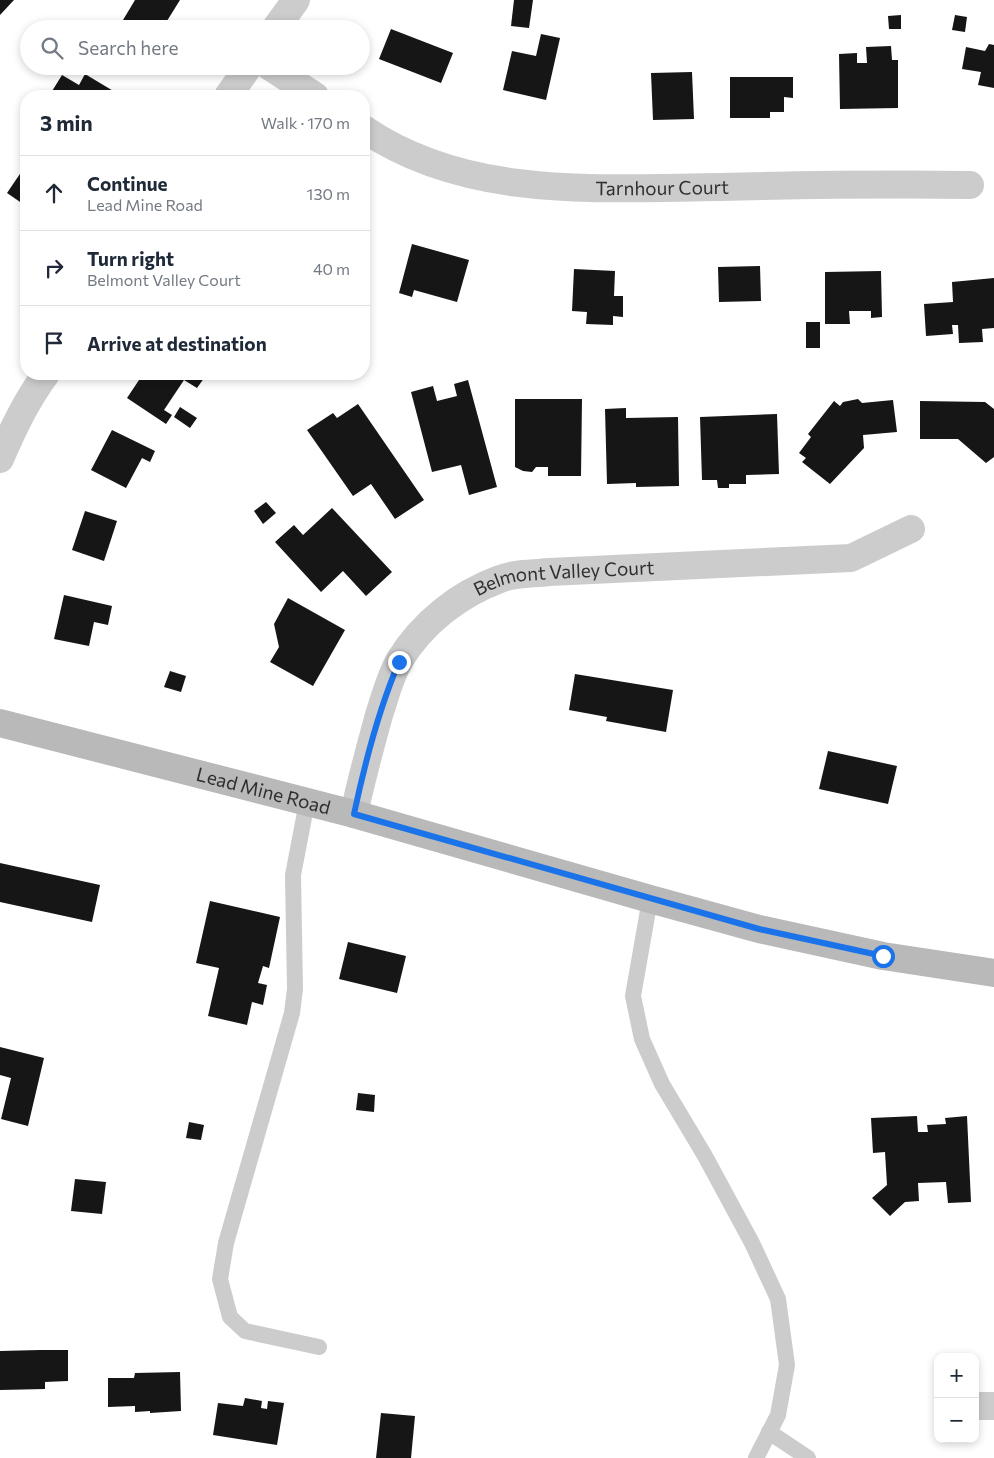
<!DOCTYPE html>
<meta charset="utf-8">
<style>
:root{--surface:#fff;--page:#f6f6f7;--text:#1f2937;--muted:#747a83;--line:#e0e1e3}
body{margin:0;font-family:Commissioner,sans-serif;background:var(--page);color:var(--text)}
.controls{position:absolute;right:15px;bottom:15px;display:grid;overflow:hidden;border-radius:10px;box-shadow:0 2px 8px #0003}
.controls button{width:45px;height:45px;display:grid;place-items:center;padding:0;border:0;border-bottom:1px solid var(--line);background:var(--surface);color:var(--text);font:25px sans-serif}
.stop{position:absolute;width:15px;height:15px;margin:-11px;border:4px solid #1a73e8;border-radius:50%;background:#fff}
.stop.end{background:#1a73e8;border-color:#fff;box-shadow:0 1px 5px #0008}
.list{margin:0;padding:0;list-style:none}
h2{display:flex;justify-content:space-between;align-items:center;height:65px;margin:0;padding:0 20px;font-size:21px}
h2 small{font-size:16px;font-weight:400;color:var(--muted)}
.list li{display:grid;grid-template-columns:32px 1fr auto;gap:15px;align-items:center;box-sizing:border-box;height:75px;padding:0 20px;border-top:1px solid var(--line)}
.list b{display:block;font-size:19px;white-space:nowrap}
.list p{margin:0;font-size:16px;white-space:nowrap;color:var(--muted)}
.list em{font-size:16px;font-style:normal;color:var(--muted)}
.icon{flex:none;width:28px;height:28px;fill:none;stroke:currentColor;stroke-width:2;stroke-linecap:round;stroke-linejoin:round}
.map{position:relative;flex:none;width:994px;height:1458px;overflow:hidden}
.search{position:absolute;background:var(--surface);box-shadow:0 2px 8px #0003;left:20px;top:20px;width:350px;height:55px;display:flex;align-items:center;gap:12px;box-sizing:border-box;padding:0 18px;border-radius:28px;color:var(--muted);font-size:19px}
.panel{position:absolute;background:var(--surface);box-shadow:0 2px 8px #0003;left:20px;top:90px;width:350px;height:290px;border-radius:20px}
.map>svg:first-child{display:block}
.building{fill:#161616}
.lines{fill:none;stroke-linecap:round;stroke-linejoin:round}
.service{stroke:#ccc;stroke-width:16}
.minor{stroke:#ccc;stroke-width:28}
.secondary{stroke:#b9b9b9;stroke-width:28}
.route{stroke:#1a73e8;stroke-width:6}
.labels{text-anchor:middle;stroke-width:5;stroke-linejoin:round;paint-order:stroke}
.street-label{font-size:19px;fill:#2f2f2f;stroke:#fff}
</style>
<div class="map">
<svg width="994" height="1458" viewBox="0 0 994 1458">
<rect width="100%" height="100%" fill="#fff"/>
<g class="building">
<path d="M 0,0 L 14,0 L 0,15 Z"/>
<path d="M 135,0 L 180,0 L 162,29 L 137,29 L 123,20 Z"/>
<path d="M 514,0 L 533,0 L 529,28 L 511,26 Z"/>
<path d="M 901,15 L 901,29 L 889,29 L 888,16 Z"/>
<path d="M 955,15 L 967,17 L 965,32 L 952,30 Z"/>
<path d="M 391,29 L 453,53 L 441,83 L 379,59 Z"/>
<path d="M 541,34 L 560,38 L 546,100 L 503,90 L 512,51 L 536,56 Z"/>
<path d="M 989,44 L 994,45 L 994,88 L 978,85 L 981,72 L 962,69 L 966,47 L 985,51 Z"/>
<path d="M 891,46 L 892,60 L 898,60 L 898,108 L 840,109 L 839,54 L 857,53 L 857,63 L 867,63 L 866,47 Z"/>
<path d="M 692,72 L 694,119 L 653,120 L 651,73 Z"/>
<path d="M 85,74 L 120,95 L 119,96 L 49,96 L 62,75 L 79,85 Z"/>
<path d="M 730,77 L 793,77 L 793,98 L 784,97 L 784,112 L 770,112 L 770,118 L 730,118 Z"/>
<path d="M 26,165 L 26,206 L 7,193 Z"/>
<path d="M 412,244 L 469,260 L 457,302 L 414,290 L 412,297 L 399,293 Z"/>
<path d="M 760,266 L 761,301 L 719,302 L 718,267 Z"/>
<path d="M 574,269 L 615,271 L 614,296 L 623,296 L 623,317 L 613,316 L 613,325 L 586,324 L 587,312 L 572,311 Z"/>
<path d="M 881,271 L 882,317 L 871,318 L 871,311 L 849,311 L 850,324 L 825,324 L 825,272 Z"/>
<path d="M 994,278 L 994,328 L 982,329 L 983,342 L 959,343 L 958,325 L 952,325 L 953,334 L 926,336 L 924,304 L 953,302 L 952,282 Z"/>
<rect x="806" y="322" width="14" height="26"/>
<path d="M 143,374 L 207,374 L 197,388 L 184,380 L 164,410 L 172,415 L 166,424 L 127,398 Z"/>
<path d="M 468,380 L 497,487 L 469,495 L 461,465 L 432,472 L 411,392 L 433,386 L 437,401 L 457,396 L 454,384 Z"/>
<path d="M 515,399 L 582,399 L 581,476 L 548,476 L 548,467 L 536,467 L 532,472 L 523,471 L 515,467 Z"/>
<path d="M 858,399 L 862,403 L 893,400 L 897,432 L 863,435 L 864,448 L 830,484 L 802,462 L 806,458 L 799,453 L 811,437 L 808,434 L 834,401 L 840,406 L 843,402 Z"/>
<path d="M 920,401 L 985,402 L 994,409 L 994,457 L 986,463 L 958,439 L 920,439 Z"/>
<path d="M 358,404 L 424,500 L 395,519 L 371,484 L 353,496 L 307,430 L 333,413 L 337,418 Z"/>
<path d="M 180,407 L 197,418 L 190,428 L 174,417 Z"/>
<path d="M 626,408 L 626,418 L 678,417 L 679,486 L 636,487 L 636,483 L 607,484 L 605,409 Z"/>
<path d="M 777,414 L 779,474 L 746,475 L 746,484 L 729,484 L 729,488 L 718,488 L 717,480 L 702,480 L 700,417 Z"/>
<path d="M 112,430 L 155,451 L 150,462 L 142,458 L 126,488 L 91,470 Z"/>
<path d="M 266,502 L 276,513 L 263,524 L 254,511 Z"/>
<path d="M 332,508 L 392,572 L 366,596 L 343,571 L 321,592 L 275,542 L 294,525 L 303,535 Z"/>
<path d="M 85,511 L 117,521 L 104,561 L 72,550 Z"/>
<path d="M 64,595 L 112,606 L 108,625 L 94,622 L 89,646 L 54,639 Z"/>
<path d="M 288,598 L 345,630 L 313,686 L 270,662 L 279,647 L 274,624 Z"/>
<path d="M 170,671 L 186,676 L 181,692 L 164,687 Z"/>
<path d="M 575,674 L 673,690 L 666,732 L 606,721 L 607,717 L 569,710 Z"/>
<path d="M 828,751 L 897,766 L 888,804 L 819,789 Z"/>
<path d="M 0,863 L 100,885 L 92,922 L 0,902 Z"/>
<path d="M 210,901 L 280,917 L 269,968 L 263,966 L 258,983 L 267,985 L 263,1005 L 252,1002 L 247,1025 L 208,1016 L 219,968 L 196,963 Z"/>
<path d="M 348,942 L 406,956 L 397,993 L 339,979 Z"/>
<path d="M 0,1047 L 44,1058 L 28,1126 L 1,1119 L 11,1078 L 0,1075 Z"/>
<path d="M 358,1093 L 375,1095 L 374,1112 L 356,1110 Z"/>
<path d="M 917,1116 L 918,1132 L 928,1132 L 927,1125 L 946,1124 L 945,1118 L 967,1116 L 971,1202 L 948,1203 L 946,1182 L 918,1183 L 919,1201 L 905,1202 L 890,1216 L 872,1198 L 887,1185 L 885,1152 L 873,1153 L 871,1118 Z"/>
<path d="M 189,1122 L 204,1125 L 201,1140 L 186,1138 Z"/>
<path d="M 75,1179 L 106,1182 L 102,1214 L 71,1211 Z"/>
<path d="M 40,1350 L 68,1350 L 68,1381 L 45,1382 L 45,1389 L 0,1390 L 0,1351 Z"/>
<path d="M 180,1372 L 181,1411 L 150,1413 L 150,1411 L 135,1412 L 135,1406 L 108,1407 L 108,1378 L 134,1378 L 135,1373 Z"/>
<path d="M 245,1398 L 262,1401 L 261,1408 L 267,1409 L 268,1401 L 284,1403 L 277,1445 L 213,1435 L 218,1403 L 243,1406 Z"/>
<path d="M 381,1413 L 415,1416 L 411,1458 L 376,1458 Z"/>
</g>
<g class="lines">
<g class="service">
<path d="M 307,802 L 293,875 L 295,989 L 292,1013 L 226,1243 L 220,1279 L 230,1317 L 245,1331 L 319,1347"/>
<path d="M 650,899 L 633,996 L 642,1039 L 662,1084 L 705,1156 L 752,1243 L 778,1299 L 787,1365 L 778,1415 L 756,1458"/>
<path d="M 769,1432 L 808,1458"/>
</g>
<g class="minor">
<path d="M 275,29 L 296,0"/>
<path d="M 269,66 L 315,96"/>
<path d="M 228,96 L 249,66"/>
<path id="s1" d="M 364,129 C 468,200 601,188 720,187 C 804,185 887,184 970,185"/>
<path d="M 0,459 C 13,429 26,401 46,374"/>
<path id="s2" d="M 354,814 C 361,780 370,748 379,715 C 385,697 390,677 399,661 C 422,623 459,594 500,579 C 514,573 533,574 549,572 L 851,558 L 911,529"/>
<path d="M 975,1406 L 994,1406"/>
</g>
<path class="secondary" id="s3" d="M 0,723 L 354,814 L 650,899 L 759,929 L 883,956 L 994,973"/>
</g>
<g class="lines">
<path class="route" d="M 399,662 C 378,711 365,762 354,814 L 759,929 L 883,956"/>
</g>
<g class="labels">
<g class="street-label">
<text dy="7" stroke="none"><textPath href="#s1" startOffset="309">Tarnhour Court</textPath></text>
<text dy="7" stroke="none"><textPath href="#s2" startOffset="356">Belmont Valley Court</textPath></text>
<text dy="7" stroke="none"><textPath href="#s3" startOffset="272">Lead Mine Road</textPath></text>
</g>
</g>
</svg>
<div class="controls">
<button>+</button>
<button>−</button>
</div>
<div class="stop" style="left:883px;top:956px"></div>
<div class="stop end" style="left:399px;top:662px"></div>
<div class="search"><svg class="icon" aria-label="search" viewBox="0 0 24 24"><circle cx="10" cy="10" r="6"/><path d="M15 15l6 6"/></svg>Search here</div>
<section class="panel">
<h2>3 min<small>Walk · 170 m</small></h2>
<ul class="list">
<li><svg class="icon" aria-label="ahead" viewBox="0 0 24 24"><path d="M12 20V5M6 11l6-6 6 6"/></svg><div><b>Continue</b><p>Lead Mine Road</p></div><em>130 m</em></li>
<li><svg class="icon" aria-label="right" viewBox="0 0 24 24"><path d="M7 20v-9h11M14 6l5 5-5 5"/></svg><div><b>Turn right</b><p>Belmont Valley Court</p></div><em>40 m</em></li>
<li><svg class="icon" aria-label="arrive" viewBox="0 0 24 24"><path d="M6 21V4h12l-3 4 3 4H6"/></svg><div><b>Arrive at destination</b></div></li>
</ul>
</section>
</div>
